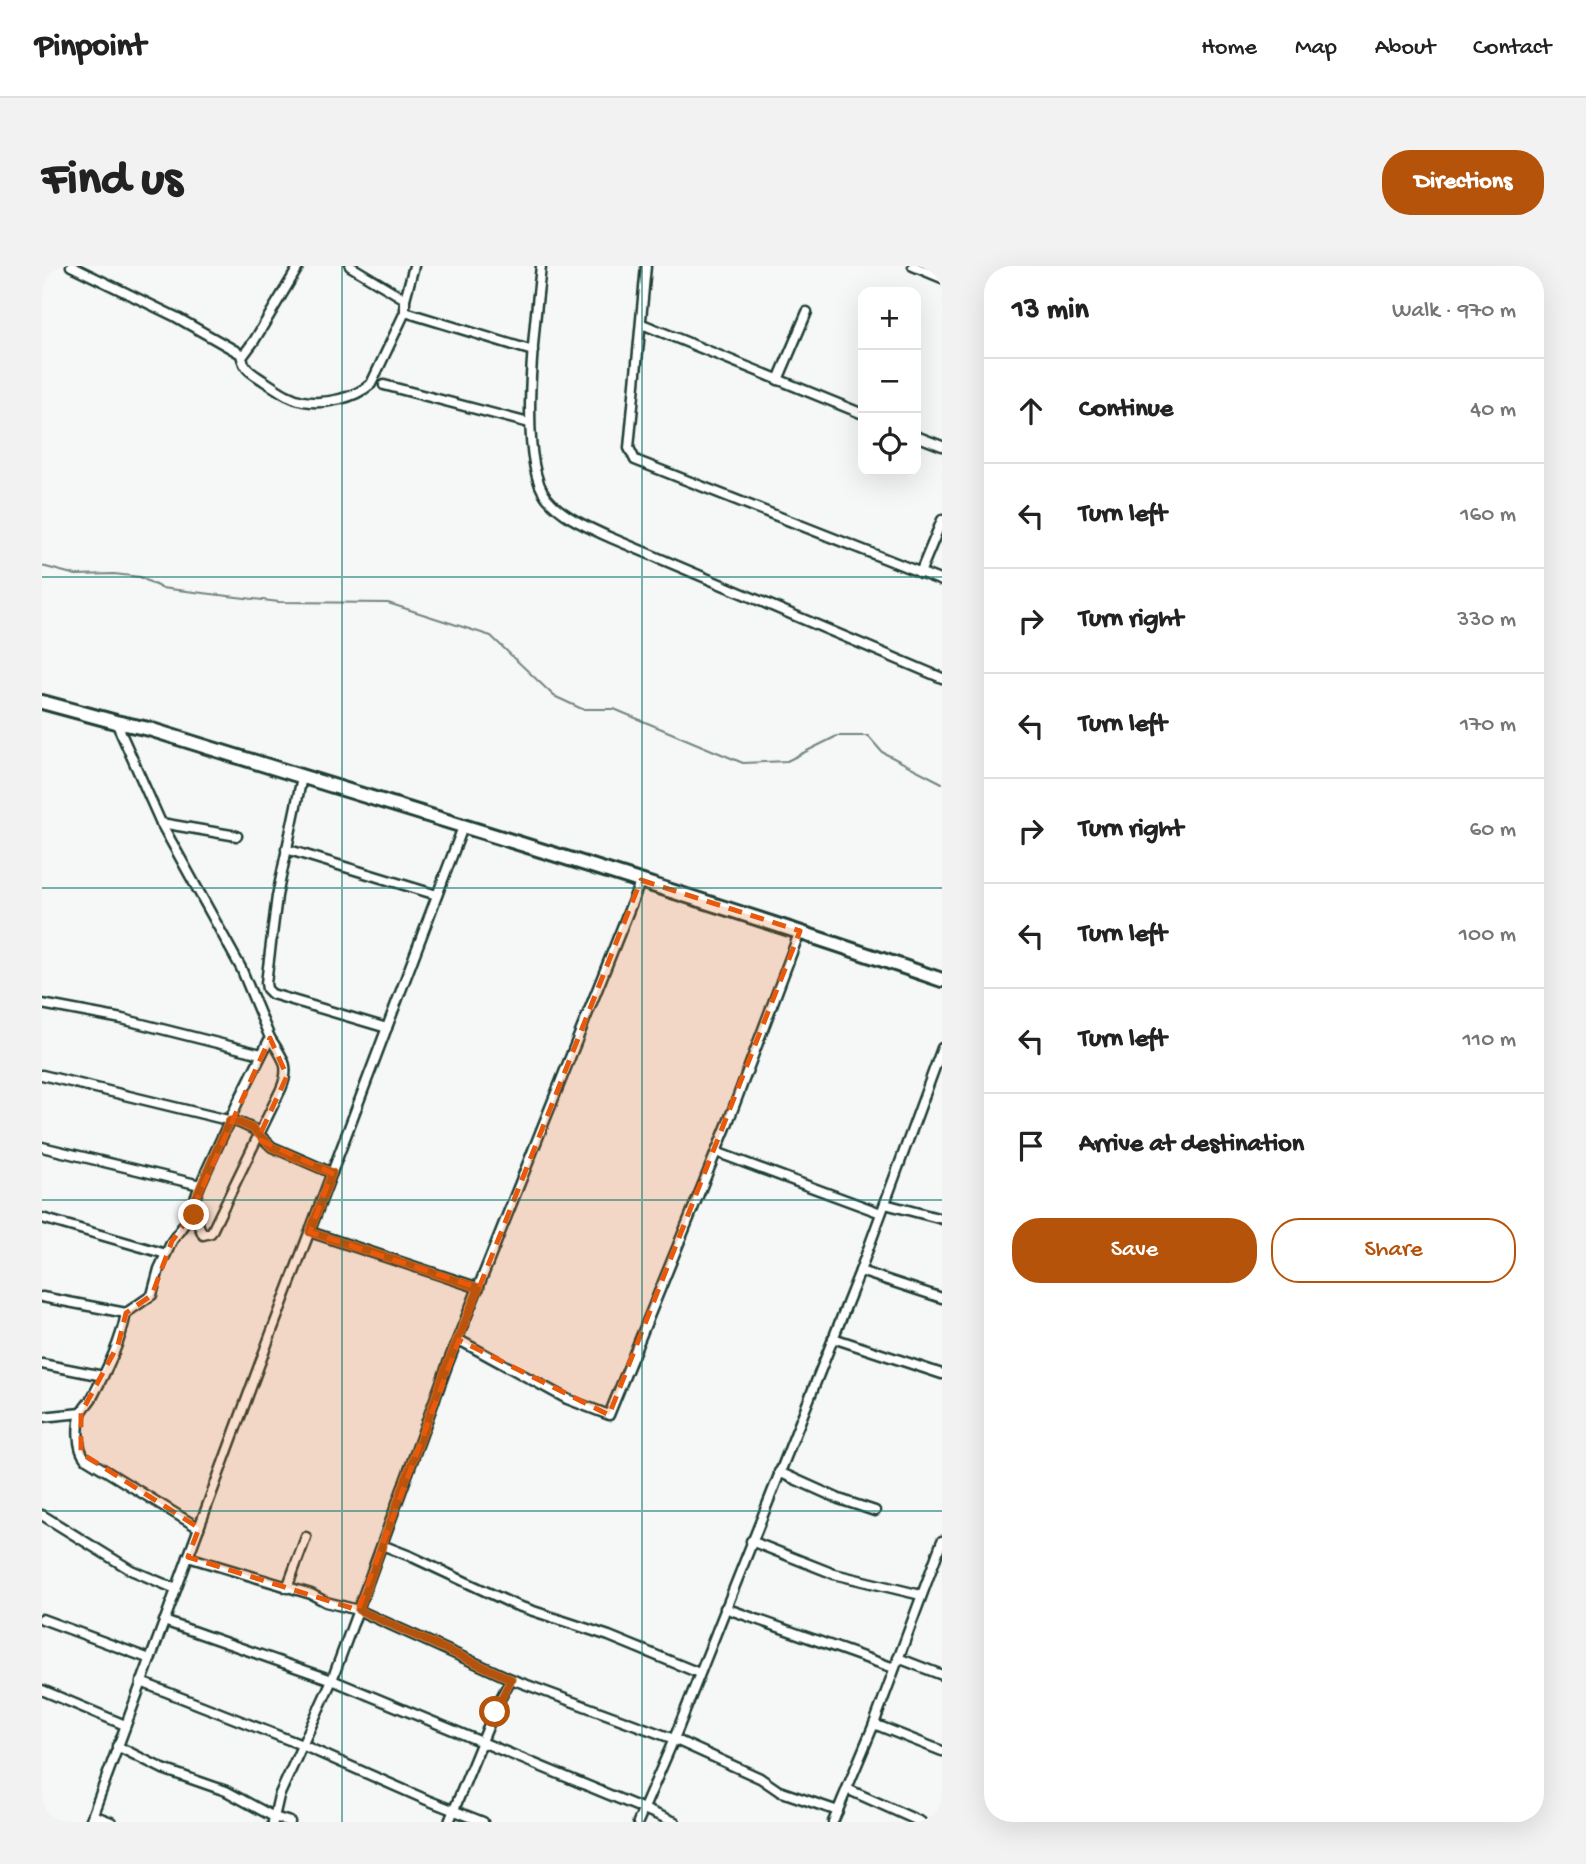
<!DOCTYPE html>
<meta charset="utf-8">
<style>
:root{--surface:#fff;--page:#f2f2f2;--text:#222;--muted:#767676;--line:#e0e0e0;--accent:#b45309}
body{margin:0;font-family:"Gochi Hand",sans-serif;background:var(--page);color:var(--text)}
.controls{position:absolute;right:21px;top:21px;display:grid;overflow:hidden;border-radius:14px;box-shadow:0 7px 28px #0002}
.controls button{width:63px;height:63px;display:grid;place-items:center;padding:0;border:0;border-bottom:2px solid var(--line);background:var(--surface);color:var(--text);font:35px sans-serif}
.stop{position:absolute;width:21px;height:21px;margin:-16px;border:5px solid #b45309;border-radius:50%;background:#fff}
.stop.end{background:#b45309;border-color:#fff;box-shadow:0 2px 7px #0008}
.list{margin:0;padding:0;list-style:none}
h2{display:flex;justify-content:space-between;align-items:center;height:91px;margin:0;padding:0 28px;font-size:30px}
h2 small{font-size:23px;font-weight:400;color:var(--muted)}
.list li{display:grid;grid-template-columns:46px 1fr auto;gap:21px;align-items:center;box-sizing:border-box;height:105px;padding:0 28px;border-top:2px solid var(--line)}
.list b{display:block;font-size:26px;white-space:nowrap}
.list em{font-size:23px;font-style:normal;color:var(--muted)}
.actions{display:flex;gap:14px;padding:21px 28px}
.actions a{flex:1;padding:16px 0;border:2px solid var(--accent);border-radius:28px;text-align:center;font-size:24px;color:var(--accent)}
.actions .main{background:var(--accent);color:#fff}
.icon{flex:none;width:38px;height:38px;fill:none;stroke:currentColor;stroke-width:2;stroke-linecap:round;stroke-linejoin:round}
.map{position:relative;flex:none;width:900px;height:1556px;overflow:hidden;border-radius:28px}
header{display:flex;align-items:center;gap:42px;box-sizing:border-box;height:98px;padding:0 35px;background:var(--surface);border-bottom:2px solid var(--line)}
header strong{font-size:33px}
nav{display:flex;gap:38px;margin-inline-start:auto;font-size:24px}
.intro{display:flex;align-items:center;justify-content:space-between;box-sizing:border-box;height:168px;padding:0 42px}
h1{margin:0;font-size:49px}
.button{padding:18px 32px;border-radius:28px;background:var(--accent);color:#fff;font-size:24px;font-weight:700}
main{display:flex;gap:42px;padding:0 42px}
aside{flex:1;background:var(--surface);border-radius:28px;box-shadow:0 7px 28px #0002}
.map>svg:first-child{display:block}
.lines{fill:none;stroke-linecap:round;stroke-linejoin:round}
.stream{stroke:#72857f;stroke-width:2}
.street-casing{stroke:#1f3d34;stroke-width:13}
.secondary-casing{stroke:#1f3d34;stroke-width:18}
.street{stroke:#fff;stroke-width:8}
.secondary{stroke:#fff;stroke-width:12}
.route{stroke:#b45309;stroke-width:9}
.marked{fill:#e8590c;fill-opacity:0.2;stroke:#e8590c;stroke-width:5;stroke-dasharray:14 9;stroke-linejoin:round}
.grid{fill:none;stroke:#0f766e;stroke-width:2;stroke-opacity:0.55}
</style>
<header>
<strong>Pinpoint</strong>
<nav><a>Home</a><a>Map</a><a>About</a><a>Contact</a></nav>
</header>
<div class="intro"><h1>Find us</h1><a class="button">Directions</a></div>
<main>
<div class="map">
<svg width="900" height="1556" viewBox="0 0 900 1556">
<rect width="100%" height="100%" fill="#f6f7f7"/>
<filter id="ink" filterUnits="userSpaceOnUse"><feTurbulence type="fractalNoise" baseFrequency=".0143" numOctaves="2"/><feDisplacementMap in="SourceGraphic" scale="14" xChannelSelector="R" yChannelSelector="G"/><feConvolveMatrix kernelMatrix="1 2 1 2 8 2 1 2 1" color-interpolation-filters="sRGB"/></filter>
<g filter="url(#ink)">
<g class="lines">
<path class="stream" d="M 0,300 L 34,309 L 72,308 L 98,311 L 119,322 L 237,336 L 346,337 L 449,370 L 512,430 L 540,443 L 572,443 L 701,497 L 745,495 L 795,470 L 826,470 L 840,486 L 900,517"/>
<defs>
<g id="street">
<path d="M 29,0 L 134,51 L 199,88 C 202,104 209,106 222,115 C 235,123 246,132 261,135 C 283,139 313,132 329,118 L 363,46 L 363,33 L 372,0"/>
<path d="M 308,0 L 363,33"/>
<path d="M 499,0 C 494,49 474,194 505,232 C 521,251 544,260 567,271 L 900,412"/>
<path d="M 604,0 L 587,182 L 593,194 L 900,315"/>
<path d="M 871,0 L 900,12"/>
<path d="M 363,46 L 491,85"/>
<path d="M 600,58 L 821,148"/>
<path d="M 200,91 L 212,75 L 257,0"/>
<path d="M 736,114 L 765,46"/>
<path d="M 342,119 L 487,157"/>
<path d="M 874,170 L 900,180"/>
<path d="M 878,307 L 900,254"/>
<path d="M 74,456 L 119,557 L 199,702 L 228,772 L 196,836 L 158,919 L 146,953 L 130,975 L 117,1003 L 110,1029 L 84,1047 C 79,1076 65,1103 51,1130 C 48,1136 41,1142 39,1148 C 35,1160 35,1182 43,1192 L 157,1262"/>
<path d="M 260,511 L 235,630 L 224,717 L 225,723 L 230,728 L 345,762"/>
<path d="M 119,557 L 195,570"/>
<path d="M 244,583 L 395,629"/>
<path d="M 0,738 L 80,753 L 219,788"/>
<path d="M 0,809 L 198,857 L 211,863 L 230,881 L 290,907"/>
<path d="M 0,881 L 158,919"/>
<path d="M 674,886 L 839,947"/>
<path d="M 843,938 L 900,953"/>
<path d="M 148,946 L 154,953 L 161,969 L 169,967 L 239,823 C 249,800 241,792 228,772"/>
<path d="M 0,952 L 124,988"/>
<path d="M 268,966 L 437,1022"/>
<path d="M 818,1005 L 900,1032"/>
<path d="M 0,1031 L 84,1047"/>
<path d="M 791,1072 L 900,1108"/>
<path d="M 417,1074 L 525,1133 L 567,1149 L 685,859 L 758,665"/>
<path d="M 0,1098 L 61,1110"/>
<path d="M 0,1151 L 39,1147"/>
<path d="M 737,1206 L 797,1233 L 833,1245"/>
<path d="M 0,1249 L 89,1304 L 134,1323"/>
<path d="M 709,1275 L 792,1308 L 879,1329"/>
<path d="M 340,1279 L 368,1290 L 473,1339 L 567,1370 L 657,1407"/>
<path d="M 146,1291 L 269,1328 L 284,1336 L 316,1344 L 469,1413 L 632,1473 L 596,1556"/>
<path d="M 245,1322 L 264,1271"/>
<path d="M 683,1342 L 852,1402"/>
<path d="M 0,1353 L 108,1393"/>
<path d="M 122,1355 L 290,1414 L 633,1556"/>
<path d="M 856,1392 L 900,1409"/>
<path d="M 99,1416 L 260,1479 L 385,1534 L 441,1556"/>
<path d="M 0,1424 L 83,1459"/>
<path d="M 832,1458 L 900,1485"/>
<path d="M 75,1480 L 121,1503 L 184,1525 L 232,1551 L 248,1556"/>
<path d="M 805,1523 L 879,1556"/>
<path d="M 796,1545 L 737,1525 L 718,1512 L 632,1473 L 818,1005 L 900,782"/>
<path d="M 51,1549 L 69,1556"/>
<path d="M 48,1556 L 228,1070 L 421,561"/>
<path d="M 231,1556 L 237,1530 L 290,1414 L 316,1344 L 406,1097 L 599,614"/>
<path d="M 407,1556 L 455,1439 L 469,1413"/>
<path d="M 791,1556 L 832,1458 L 900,1275"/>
</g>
<path id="secondary" d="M 0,436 L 74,456 L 107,463 C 372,546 638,624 900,714"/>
</defs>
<use href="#street" class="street-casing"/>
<use href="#secondary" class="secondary-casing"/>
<use href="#street" class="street"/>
<use href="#secondary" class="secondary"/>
</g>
</g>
<g class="lines" filter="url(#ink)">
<path class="route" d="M 152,949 L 148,946 L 184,862 L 188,855 L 198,857 L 211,863 L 230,881 L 290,907 L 268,966 L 437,1022 L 406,1097 L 317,1344 L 469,1413 L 453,1446"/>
</g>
<path class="marked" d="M 599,614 L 758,665 L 567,1149 L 417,1074 L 316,1344 L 146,1291 L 157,1262 L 39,1187 L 39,1147 L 76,1079 L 84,1047 L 110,1029 L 130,975 L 146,953 L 228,772 L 245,810 L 216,873 L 290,907 L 268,966 L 437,1022 Z"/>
<path class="grid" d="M 300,0 L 300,1556M 600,0 L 600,1556M 0,311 L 900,311M 0,622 L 900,622M 0,934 L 900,934M 0,1245 L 900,1245"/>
</svg>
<div class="controls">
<button>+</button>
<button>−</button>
<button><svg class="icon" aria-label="locate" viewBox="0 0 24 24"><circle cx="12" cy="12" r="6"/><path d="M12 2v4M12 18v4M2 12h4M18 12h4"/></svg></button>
</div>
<div class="stop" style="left:453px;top:1446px"></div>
<div class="stop end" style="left:152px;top:949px"></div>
</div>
<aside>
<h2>13 min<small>Walk · 970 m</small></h2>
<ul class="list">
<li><svg class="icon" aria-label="ahead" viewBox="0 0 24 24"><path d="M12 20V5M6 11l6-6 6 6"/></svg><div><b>Continue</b></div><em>40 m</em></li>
<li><svg class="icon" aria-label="left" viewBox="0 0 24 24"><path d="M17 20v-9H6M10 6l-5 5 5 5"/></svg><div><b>Turn left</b></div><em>160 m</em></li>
<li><svg class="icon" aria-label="right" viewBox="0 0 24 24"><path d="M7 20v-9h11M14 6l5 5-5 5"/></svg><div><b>Turn right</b></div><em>330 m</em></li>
<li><svg class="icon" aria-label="left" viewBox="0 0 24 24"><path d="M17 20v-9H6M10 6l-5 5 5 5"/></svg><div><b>Turn left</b></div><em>170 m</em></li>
<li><svg class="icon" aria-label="right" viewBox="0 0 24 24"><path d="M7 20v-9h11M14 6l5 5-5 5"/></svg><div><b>Turn right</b></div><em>60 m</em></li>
<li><svg class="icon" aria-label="left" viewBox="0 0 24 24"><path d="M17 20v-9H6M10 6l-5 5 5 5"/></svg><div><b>Turn left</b></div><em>100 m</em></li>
<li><svg class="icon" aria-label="left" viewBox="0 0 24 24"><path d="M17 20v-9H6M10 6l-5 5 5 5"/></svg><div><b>Turn left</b></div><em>110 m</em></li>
<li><svg class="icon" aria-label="arrive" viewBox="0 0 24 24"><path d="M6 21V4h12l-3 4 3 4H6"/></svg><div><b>Arrive at destination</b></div></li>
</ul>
<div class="actions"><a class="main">Save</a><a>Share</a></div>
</aside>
</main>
